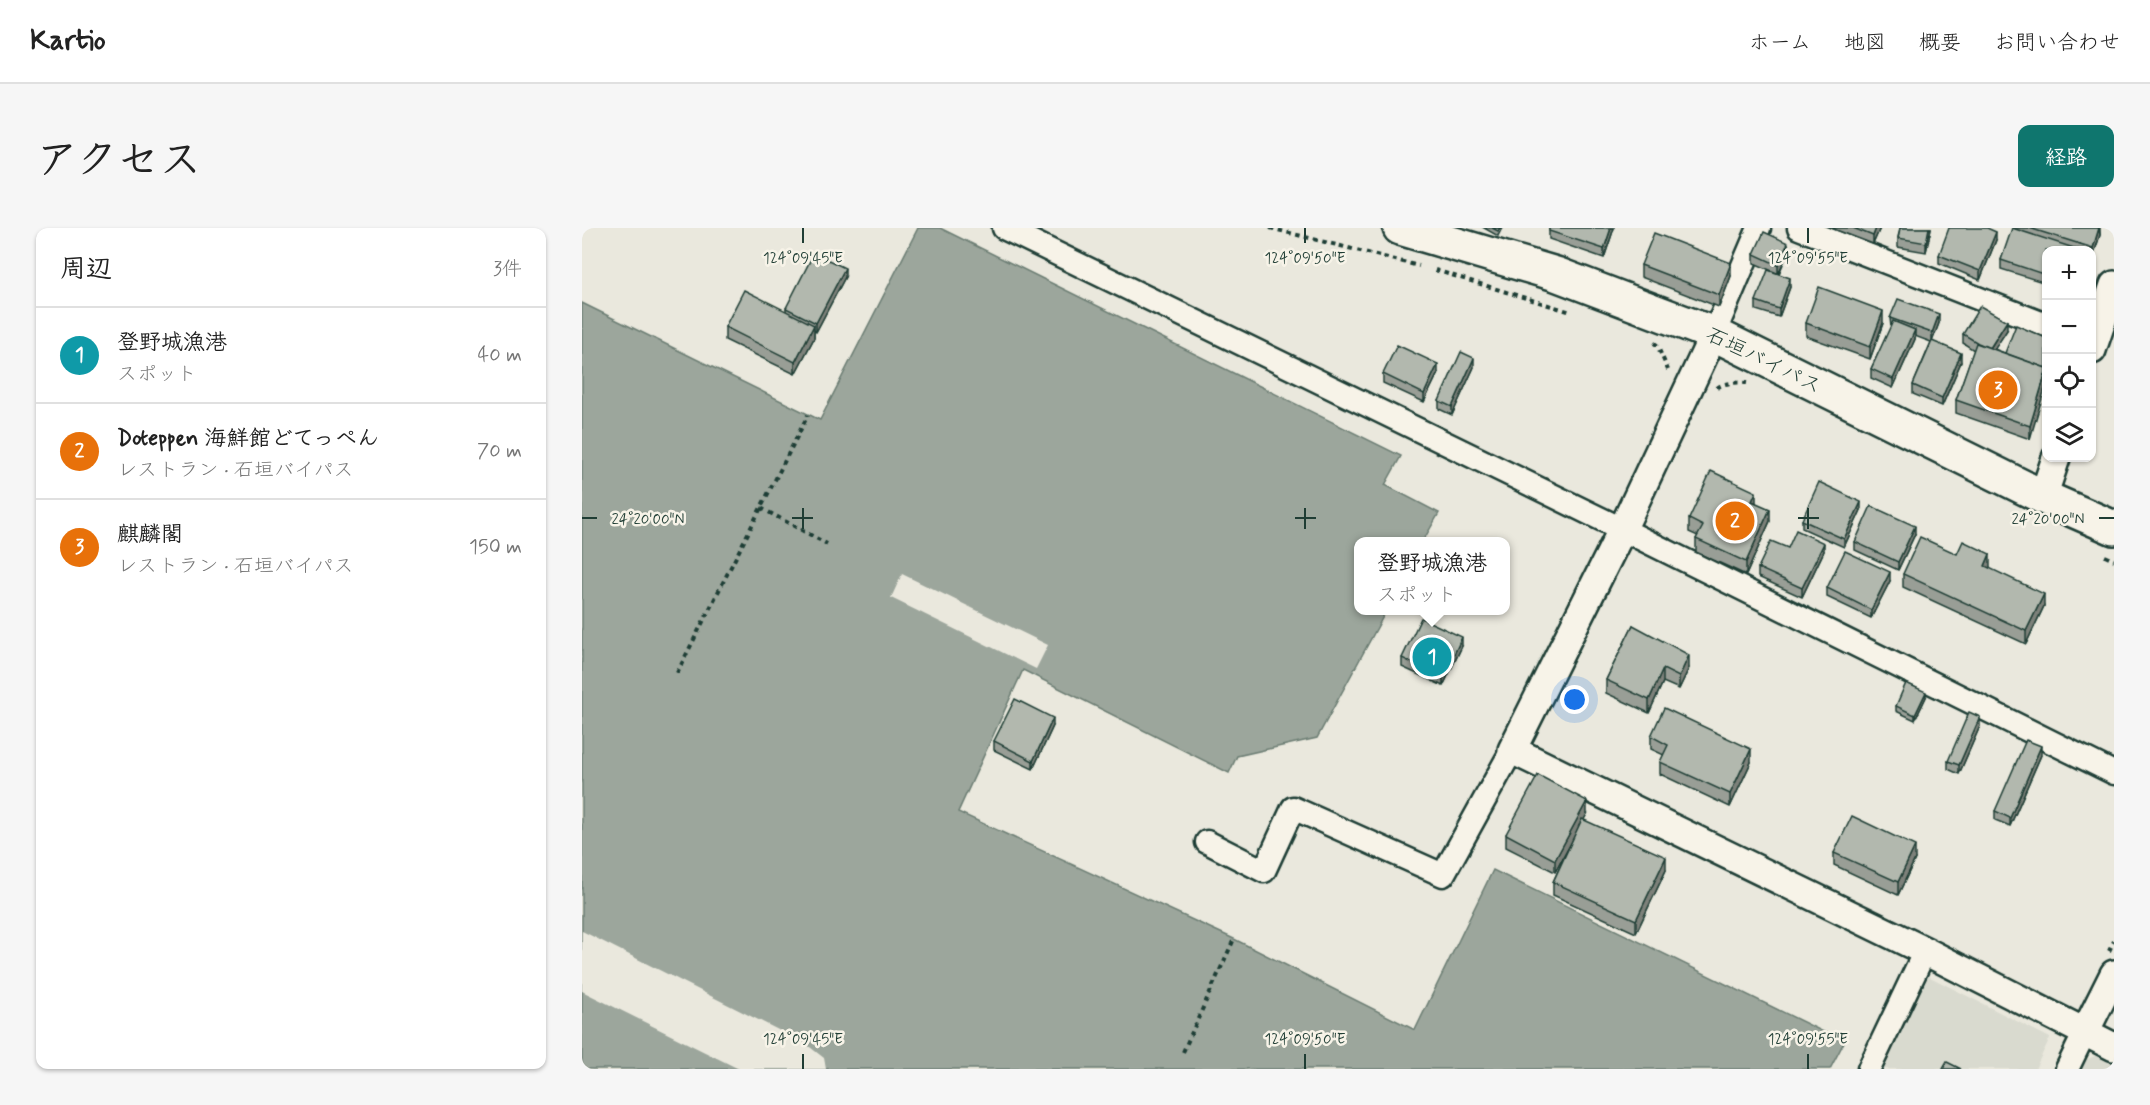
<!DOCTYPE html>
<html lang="ja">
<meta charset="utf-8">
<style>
:root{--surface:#fff;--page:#f6f6f6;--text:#222;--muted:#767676;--line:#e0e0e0;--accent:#0f766e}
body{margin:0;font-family:Mynerve,"Klee One",sans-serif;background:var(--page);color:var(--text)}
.controls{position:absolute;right:18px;top:18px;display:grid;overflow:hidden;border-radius:12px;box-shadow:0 2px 4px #0004}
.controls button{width:54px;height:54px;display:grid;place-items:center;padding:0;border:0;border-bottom:2px solid var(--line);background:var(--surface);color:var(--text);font:30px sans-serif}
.you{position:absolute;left:993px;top:472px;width:21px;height:21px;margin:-15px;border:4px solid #fff;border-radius:50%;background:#1a73e8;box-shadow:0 0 0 9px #1a73e833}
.badge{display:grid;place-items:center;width:39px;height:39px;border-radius:50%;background:var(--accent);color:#fff;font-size:20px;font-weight:700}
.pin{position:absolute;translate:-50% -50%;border:3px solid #fff;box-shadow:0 2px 6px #0006}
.popup{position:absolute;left:772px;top:309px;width:156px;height:78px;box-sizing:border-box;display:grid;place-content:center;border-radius:12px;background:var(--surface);filter:drop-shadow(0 2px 4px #0005);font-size:20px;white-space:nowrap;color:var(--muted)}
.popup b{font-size:22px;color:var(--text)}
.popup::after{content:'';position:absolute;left:50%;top:100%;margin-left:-12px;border:12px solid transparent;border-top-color:var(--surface)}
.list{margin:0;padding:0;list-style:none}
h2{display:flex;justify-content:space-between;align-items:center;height:78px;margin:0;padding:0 24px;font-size:26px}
h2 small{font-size:20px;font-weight:400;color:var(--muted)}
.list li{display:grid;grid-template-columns:39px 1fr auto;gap:18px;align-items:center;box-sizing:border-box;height:96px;padding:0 24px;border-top:2px solid var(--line)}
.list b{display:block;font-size:22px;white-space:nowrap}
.list p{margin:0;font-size:20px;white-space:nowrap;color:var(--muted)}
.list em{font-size:20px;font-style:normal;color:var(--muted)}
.icon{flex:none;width:33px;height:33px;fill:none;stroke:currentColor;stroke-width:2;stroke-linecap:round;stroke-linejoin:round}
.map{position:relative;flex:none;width:1532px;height:841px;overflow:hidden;border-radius:12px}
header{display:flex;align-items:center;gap:36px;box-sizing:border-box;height:84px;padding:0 30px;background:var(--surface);border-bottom:2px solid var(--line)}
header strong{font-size:28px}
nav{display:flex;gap:33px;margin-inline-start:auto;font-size:21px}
.intro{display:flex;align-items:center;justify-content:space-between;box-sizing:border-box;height:144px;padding:0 36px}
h1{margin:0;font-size:42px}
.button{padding:15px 27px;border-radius:12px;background:var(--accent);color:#fff;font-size:21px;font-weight:700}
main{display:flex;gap:36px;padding:0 36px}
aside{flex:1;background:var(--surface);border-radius:12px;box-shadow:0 2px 4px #0004}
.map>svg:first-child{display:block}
.built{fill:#d9dacf}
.water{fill:#9ca69c;stroke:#6a7c72;stroke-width:1.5}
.pier{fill:#eae8dd}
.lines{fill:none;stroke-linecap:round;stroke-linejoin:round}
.minor-casing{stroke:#1f3d34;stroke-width:27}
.tertiary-casing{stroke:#1f3d34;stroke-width:32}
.trunk-casing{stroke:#1f3d34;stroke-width:38}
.path{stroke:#1f3d34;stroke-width:4;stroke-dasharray:4.5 4.5;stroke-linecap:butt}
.minor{stroke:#f7f3e8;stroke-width:22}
.tertiary{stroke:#f7f3e8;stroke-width:27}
.trunk{stroke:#f7f3e8;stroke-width:33}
.wall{fill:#999e96;stroke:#1f3d34;stroke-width:1.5}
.shaded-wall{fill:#7d817a;stroke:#1f3d34;stroke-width:1.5}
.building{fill:#b2b8ae;stroke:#1f3d34;stroke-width:1.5}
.ticks{fill:none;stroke:#1f3d34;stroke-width:2}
.labels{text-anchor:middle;stroke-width:5;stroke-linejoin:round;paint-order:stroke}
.street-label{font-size:21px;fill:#1f3d34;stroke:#f7f3e8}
.ticks-label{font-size:15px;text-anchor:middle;fill:#1f3d34;stroke:#f7f3e8;stroke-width:5;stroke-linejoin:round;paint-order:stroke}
</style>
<header>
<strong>Kartio</strong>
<nav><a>ホーム</a><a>地図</a><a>概要</a><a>お問い合わせ</a></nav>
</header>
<div class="intro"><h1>アクセス</h1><a class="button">経路</a></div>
<main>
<aside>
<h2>周辺<small>3件</small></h2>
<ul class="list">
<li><span class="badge" style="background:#0f9aa8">1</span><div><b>登野城漁港</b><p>スポット</p></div><em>40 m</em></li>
<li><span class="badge" style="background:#e8710a">2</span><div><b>Doteppen 海鮮館どてっぺん</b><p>レストラン · 石垣バイパス</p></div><em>70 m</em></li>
<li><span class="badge" style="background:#e8710a">3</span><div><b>麒麟閣</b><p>レストラン · 石垣バイパス</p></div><em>150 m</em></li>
</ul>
</aside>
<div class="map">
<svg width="1532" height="841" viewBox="0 0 1532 841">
<rect width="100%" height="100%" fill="#eae8dd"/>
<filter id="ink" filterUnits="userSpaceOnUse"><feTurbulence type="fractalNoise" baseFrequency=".0167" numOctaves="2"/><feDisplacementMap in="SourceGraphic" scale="12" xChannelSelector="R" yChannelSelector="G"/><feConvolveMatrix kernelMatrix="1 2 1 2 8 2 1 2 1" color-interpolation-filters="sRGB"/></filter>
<g filter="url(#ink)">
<g class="built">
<path d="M 1344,747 L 1468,810 L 1453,841 L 1299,841 Z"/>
<path d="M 1518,826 L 1532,833 L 1532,841 L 1495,841 L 1498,834 Z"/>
</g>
<path class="water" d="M 336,0 L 358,0 L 819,228 L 803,257 L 857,285 L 841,313 L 776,314 L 776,382 L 804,383 L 735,510 L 655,528 L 647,545 L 441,442 L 376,584 L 652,711 L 833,802 L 911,642 L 1262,814 L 1248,841 L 0,841 L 0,75 L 238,192 Z"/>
<g class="pier">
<path d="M 320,346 L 466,417 L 454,441 L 309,370 Z"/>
<path d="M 0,703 L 224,816 L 242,830 L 244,841 L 157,841 L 0,763 Z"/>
</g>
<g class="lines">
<defs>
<g id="minor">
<path d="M 422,0 L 1056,309 L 1532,545"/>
<path d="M 1217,0 L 1464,97"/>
<path d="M 1132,106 L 1177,0"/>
<path d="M 625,614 L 682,643 L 711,580 L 861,647 L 930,522"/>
<path d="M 1287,841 L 1343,723"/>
<path d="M 1485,841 L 1503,804"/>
</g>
<g id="tertiary">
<path d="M 1132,106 L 1040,302 L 930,522 L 1343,723 L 1532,819"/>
<path d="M 1510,122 L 1532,57"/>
<path d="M 1461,269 L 1474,230"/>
<path d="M 1503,804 L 1532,746"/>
</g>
<path id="trunk" d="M 818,0 L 974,46 L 1132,106 L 1461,269 L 1532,300"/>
</defs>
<use href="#minor" class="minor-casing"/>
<use href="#tertiary" class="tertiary-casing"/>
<use href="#trunk" class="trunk-casing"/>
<g class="path">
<path d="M 688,0 L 837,38"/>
<path d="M 853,42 L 989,84"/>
<path d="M 1072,115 L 1075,117 L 1086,142"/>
<path d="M 1135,160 C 1142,154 1157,154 1165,155"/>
<path d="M 179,280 L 245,316"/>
<path d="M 1523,328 L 1532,332"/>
<path d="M 95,445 L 226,187"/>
<path d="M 1527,723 L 1532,713"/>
<path d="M 601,824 L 652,711"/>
</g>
<use href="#minor" class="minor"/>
<use href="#tertiary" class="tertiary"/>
<use href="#trunk" class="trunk"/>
</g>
<g class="wall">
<path d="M 902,0 L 920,0 L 916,8 Z"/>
<path d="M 967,0 L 1032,0 L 1022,30 L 967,11 Z"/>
<path d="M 1249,0 L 1298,0 L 1291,16 Z"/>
<path d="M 1318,0 L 1349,0 L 1344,24 L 1316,19 L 1316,10 Z"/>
<path d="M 1432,0 L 1518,0 L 1518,7 L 1511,29 L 1509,28 L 1509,22 L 1464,22 L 1464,55 L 1419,41 L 1419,32 Z"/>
<path d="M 1414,12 L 1398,52 L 1357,35 L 1357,27 Z"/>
<path d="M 1206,24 L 1197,46 L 1208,59 L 1197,89 L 1174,82 L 1174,73 L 1195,45 L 1172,35 L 1172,26 Z"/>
<path d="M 1059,37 L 1149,48 L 1137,79 L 1059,49 Z"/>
<path d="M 263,49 L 234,104 L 232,102 L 232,110 L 213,146 L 143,112 L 143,99 L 204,84 L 204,80 Z"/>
<path d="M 1308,90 L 1357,95 L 1350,113 L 1379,134 L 1360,178 L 1331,166 L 1331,157 L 1349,114 L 1333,108 L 1333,111 L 1311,160 L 1289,150 L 1289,141 L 1309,99 Z"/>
<path d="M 1224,95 L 1301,95 L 1288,131 L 1224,108 Z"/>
<path d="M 1425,102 L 1412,121 L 1423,125 L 1464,110 L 1448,211 L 1374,185 L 1374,172 L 1392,122 L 1381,115 L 1381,106 Z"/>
<path d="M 892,139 L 870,187 L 857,181 L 857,173 Z"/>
<path d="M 856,145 L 842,174 L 801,155 L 801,146 Z"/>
<path d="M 1174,275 L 1188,293 L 1164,347 L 1114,324 L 1114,311 L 1116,308 L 1107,304 L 1107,291 Z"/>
<path d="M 1279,282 L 1262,319 L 1220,300 L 1220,292 Z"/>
<path d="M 1333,306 L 1316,342 L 1273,322 L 1273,314 Z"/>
<path d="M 1206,320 L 1242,323 L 1220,369 L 1176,349 L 1176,340 Z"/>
<path d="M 1375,326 L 1408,339 L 1408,341 L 1462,378 L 1444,416 L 1321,359 L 1321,346 Z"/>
<path d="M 1308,353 L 1289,390 L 1245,369 L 1245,360 Z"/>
<path d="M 1051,397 L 1107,440 L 1097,461 L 1081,454 L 1067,485 L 1024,465 L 1024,452 Z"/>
<path d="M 880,418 L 861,458 L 820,439 L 820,430 Z"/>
<path d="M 1344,469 L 1333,492 L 1314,483 L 1314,478 Z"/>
<path d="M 471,498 L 451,541 L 412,522 L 412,513 Z"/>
<path d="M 1398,498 L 1377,546 L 1366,541 L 1366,533 Z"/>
<path d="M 1069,508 L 1169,534 L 1148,579 L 1078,546 L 1078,534 L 1082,527 L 1069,521 Z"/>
<path d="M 1459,527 L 1428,598 L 1413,592 L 1413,583 Z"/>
<path d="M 1005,586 L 1001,592 L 1084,642 L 1054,705 L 971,667 L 971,654 L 988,616 L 973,644 L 924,619 L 924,606 Z"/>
<path d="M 1252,625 L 1333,631 L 1316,667 L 1252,637 Z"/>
</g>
<g class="shaded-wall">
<path d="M 1029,0 L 1032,0 L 1022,30 L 1022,21 Z"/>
<path d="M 1294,0 L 1298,0 L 1291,16 L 1291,8 Z"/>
<path d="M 1347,0 L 1349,0 L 1344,24 L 1344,15 Z"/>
<path d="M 1517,0 L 1518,7 L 1511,29 L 1511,20 Z"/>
<path d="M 1414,4 L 1414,12 L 1398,52 L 1398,43 Z"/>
<path d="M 1206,15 L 1206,24 L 1196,46 L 1196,37 Z"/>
<path d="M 1149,35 L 1149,48 L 1137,79 L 1137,67 Z"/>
<path d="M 263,40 L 263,49 L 234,104 L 234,95 Z"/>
<path d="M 1208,50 L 1208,59 L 1197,89 L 1197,81 Z"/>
<path d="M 1301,83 L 1301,95 L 1288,131 L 1288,119 Z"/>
<path d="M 1357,86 L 1357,95 L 1350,114 L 1350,105 Z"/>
<path d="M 1425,93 L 1425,102 L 1407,130 L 1407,122 Z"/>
<path d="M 232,97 L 232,110 L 213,146 L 213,134 Z"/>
<path d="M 1333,102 L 1333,111 L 1311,160 L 1311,151 Z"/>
<path d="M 1379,125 L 1379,134 L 1360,178 L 1360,170 Z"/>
<path d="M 892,130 L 892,139 L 870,187 L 870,179 Z"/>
<path d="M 856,136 L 856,145 L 842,174 L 842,166 Z"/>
<path d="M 1464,144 L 1464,157 L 1448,211 L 1448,198 Z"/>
<path d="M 1174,264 L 1174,276 L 1170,273 Z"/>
<path d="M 1279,274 L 1279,282 L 1262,319 L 1262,311 Z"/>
<path d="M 1188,281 L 1188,293 L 1164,347 L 1164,334 Z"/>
<path d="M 1333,298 L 1333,306 L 1316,342 L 1316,334 Z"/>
<path d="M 1242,315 L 1242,323 L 1220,369 L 1220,360 Z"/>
<path d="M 1408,326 L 1408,339 L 1403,351 L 1403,338 Z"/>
<path d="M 1308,344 L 1308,353 L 1289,390 L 1289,382 Z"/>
<path d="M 1462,366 L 1462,378 L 1444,416 L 1444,403 Z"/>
<path d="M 880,409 L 880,418 L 861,458 L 861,450 Z"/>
<path d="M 1107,427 L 1107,440 L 1097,461 L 1097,449 Z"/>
<path d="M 1081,441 L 1081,454 L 1067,485 L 1067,472 Z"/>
<path d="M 1344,464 L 1344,469 L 1333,492 L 1333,487 Z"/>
<path d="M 1398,489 L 1398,498 L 1377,546 L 1377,537 Z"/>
<path d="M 471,490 L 471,498 L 451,541 L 451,533 Z"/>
<path d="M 1459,518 L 1459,527 L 1428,598 L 1428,590 Z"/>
<path d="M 1169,521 L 1169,534 L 1148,579 L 1148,566 Z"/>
<path d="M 1005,573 L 1005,586 L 973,644 L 973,632 Z"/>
<path d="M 1333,618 L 1333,631 L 1316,667 L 1316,654 Z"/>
<path d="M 1084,629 L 1084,642 L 1054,705 L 1054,692 Z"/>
</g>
<g class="building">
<path d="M 910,0 L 918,0 L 916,3 Z"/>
<path d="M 967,0 L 1029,0 L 1022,21 L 967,3 Z"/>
<path d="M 1271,0 L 1294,0 L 1291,8 Z"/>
<path d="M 1318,0 L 1347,0 L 1344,15 L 1316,10 Z"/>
<path d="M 1367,0 L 1405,0 L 1414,4 L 1398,43 L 1357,27 Z"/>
<path d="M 1430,0 L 1498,22 L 1464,22 L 1464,47 L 1419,32 Z"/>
<path d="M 1447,0 L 1517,0 L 1511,20 Z"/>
<path d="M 1182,4 L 1206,15 L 1196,37 L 1172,26 Z"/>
<path d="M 1072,5 L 1149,35 L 1137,67 L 1059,37 Z"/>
<path d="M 232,25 L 263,40 L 234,95 L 204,80 Z"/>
<path d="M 1186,42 L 1208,50 L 1197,81 L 1174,73 Z"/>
<path d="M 1237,59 L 1301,83 L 1288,119 L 1224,95 Z"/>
<path d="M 162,62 L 232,97 L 213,134 L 143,99 Z"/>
<path d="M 1316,71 L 1357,86 L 1350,105 L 1308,90 Z"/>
<path d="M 1398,78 L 1425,93 L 1408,120 L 1396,115 L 1381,106 Z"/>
<path d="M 1311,93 L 1333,102 L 1311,151 L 1289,141 Z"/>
<path d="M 1434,97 L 1464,110 L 1464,140 L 1423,125 Z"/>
<path d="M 1350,113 L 1379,125 L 1360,170 L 1331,157 Z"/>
<path d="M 1394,115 L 1464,140 L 1464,144 L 1448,198 L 1374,172 Z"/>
<path d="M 815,117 L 856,136 L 842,166 L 801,146 Z"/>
<path d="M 879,124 L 892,130 L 870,179 L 857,173 Z"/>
<path d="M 1129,243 L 1174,264 L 1170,273 L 1188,281 L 1164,334 L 1114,311 L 1121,298 L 1107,291 Z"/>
<path d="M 1237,254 L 1279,274 L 1262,311 L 1220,292 Z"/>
<path d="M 1289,278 L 1333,298 L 1316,334 L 1273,314 Z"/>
<path d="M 1214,302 L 1242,315 L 1220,360 L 1176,340 L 1189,313 L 1206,320 Z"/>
<path d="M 1338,309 L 1375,326 L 1381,313 L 1408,326 L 1403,338 L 1462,366 L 1444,403 L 1321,346 Z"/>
<path d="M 1263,323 L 1308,344 L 1289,382 L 1245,360 Z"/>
<path d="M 839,390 L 880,409 L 861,450 L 820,430 Z"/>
<path d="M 1051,397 L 1107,427 L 1097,449 L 1081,441 L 1067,472 L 1024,452 Z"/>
<path d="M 1324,455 L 1344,464 L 1333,487 L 1314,478 Z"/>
<path d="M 433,471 L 471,490 L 451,533 L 412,513 Z"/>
<path d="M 1082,480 L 1169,521 L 1148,566 L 1078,534 L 1086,517 L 1069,508 Z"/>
<path d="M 1387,484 L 1398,489 L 1377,537 L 1366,533 Z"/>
<path d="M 1444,512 L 1459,518 L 1428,590 L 1413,583 Z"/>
<path d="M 956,547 L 1005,573 L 973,632 L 924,606 Z"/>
<path d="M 1270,588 L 1333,618 L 1316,654 L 1252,625 Z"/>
<path d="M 1000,591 L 1084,629 L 1054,692 L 971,654 Z"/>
<path d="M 1365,834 L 1379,841 L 1361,841 Z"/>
</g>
</g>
<path class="ticks" d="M 221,0 L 221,15M 723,0 L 723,15M 1226,0 L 1226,15M 221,280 L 221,301M 723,280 L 723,301M 1226,280 L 1226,301M 0,290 L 15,290M 210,290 L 231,290M 713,290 L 734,290M 1216,290 L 1237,290M 1517,290 L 1532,290M 221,826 L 221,841M 723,826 L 723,841M 1226,826 L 1226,841"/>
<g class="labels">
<g class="street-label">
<text transform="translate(1182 132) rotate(26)" y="7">石垣バイパス</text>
</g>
</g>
<g class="ticks-label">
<text x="221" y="35">124°09'45"E</text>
<text x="723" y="35">124°09'50"E</text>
<text x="1226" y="35">124°09'55"E</text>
<text x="66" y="296">24°20'00"N</text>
<text x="1466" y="296">24°20'00"N</text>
<text x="221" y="816">124°09'45"E</text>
<text x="723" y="816">124°09'50"E</text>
<text x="1226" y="816">124°09'55"E</text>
</g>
</svg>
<div class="controls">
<button>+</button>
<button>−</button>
<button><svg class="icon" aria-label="locate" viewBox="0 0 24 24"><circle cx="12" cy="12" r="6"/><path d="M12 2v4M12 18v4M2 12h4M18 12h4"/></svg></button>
<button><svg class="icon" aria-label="layers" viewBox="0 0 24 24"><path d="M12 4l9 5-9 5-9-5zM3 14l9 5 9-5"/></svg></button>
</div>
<div class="you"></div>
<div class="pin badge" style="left:850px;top:429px;background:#0f9aa8">1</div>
<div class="popup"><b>登野城漁港</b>スポット</div>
<div class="pin badge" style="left:1153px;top:293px;background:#e8710a">2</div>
<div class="pin badge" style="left:1416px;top:162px;background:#e8710a">3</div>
</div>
</main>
